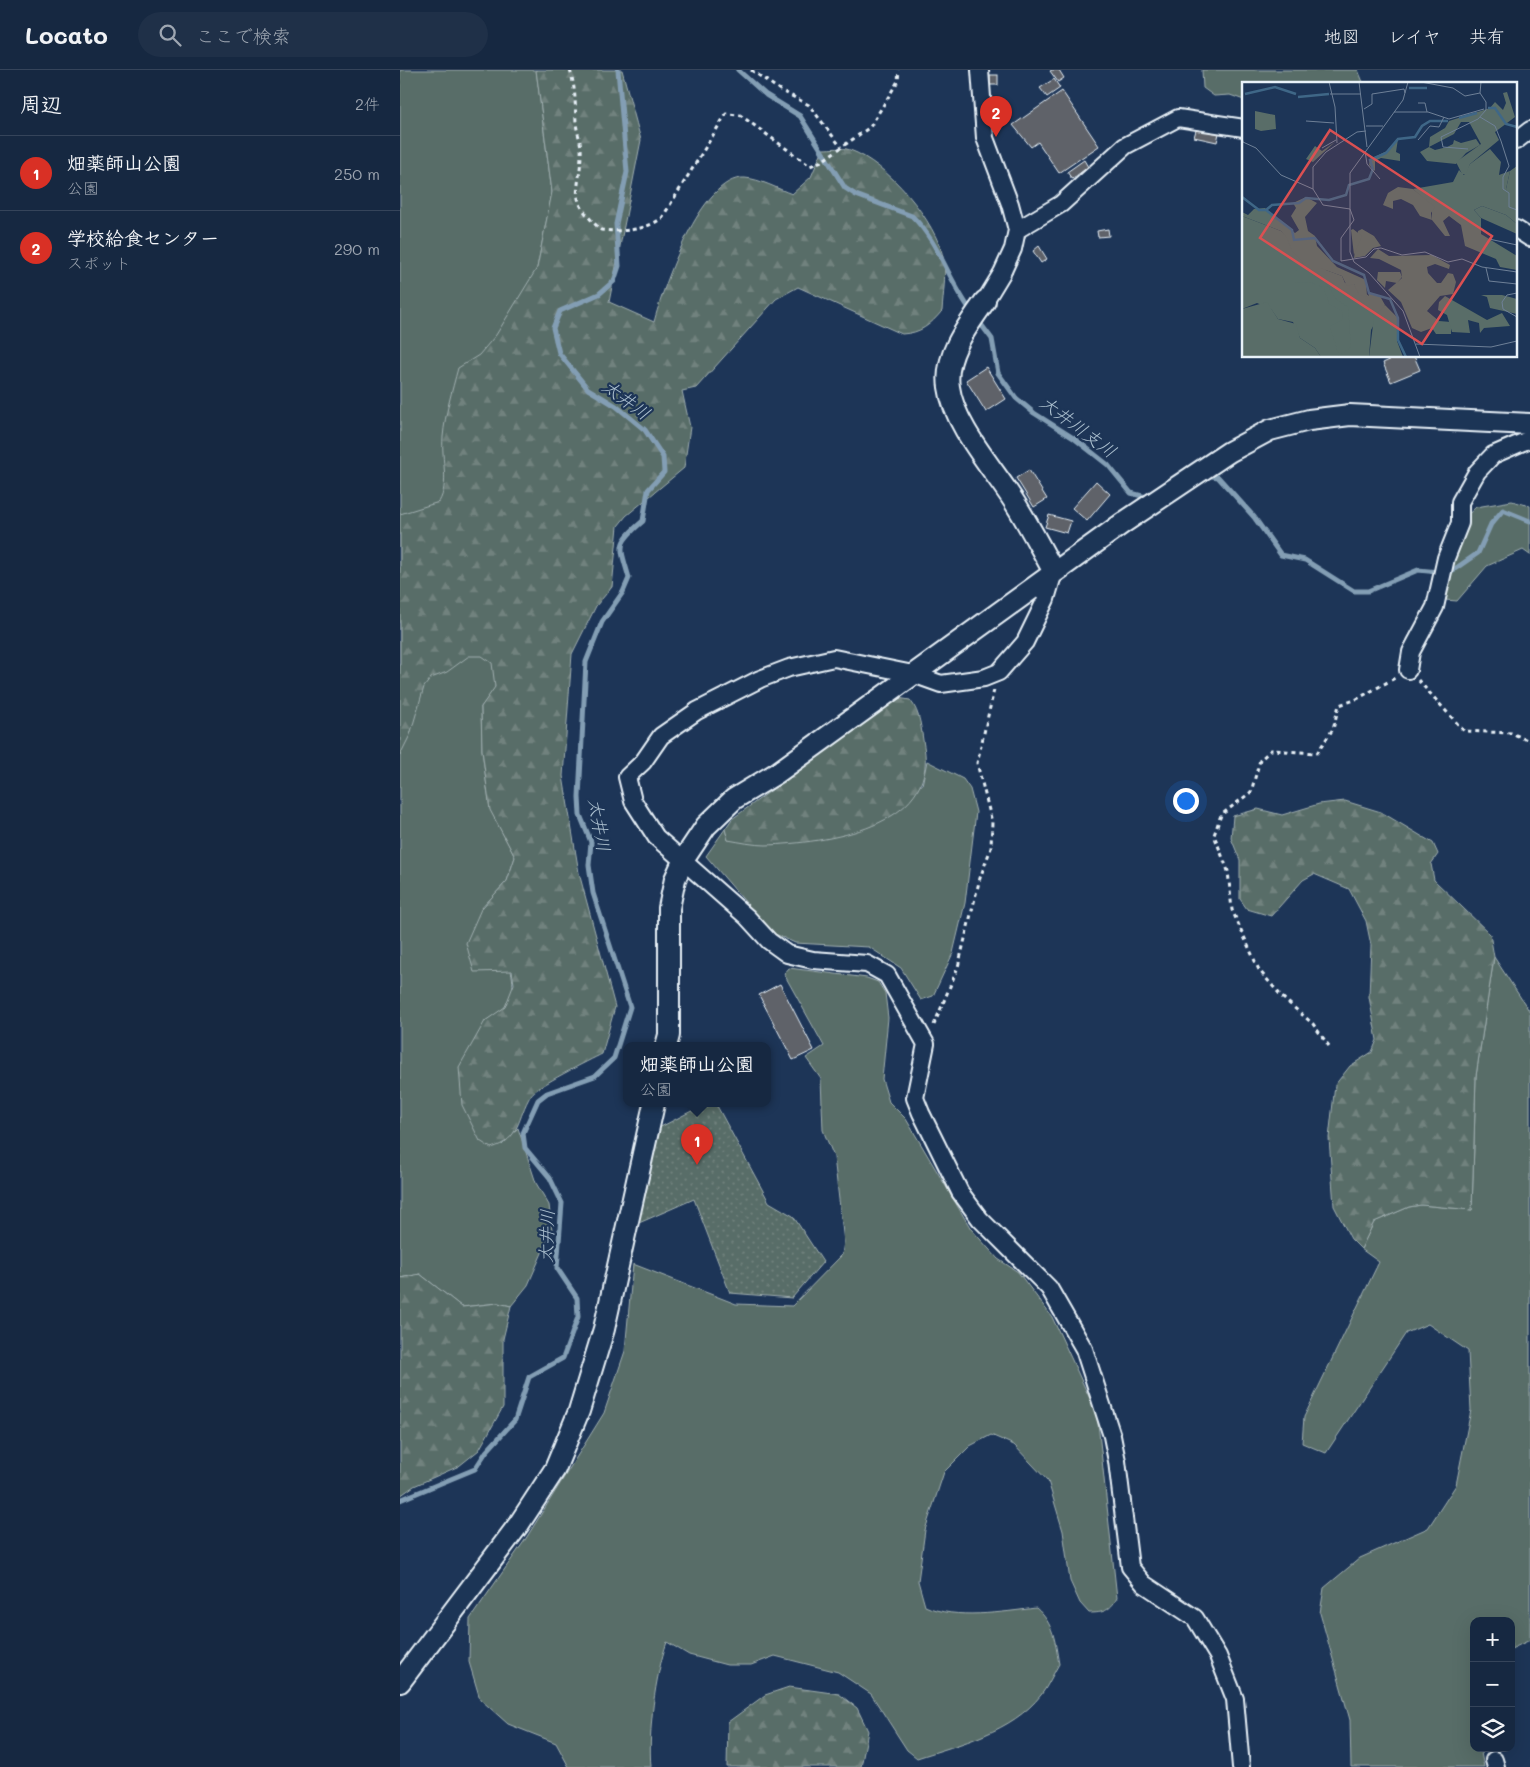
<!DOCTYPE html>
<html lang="ja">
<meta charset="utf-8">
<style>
:root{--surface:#162841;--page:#1f3048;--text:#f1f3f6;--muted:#9ea6b1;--line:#35445a;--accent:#d93025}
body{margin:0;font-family:Mali,"Klee One",sans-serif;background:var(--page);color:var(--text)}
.controls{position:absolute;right:15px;bottom:15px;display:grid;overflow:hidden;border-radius:10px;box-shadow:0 5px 20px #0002}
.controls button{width:45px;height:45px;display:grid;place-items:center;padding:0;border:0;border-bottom:1px solid var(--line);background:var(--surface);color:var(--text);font:25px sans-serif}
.you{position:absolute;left:785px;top:730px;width:18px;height:18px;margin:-12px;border:4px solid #fff;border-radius:50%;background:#1a73e8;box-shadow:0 0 0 8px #1a73e833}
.badge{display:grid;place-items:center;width:32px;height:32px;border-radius:50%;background:var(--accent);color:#fff;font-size:16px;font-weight:700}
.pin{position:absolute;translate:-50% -41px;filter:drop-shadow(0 1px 2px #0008)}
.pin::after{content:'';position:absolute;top:26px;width:18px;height:15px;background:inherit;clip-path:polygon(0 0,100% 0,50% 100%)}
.popup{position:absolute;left:223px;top:972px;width:148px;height:65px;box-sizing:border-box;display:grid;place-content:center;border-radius:10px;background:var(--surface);filter:drop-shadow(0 1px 4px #0005);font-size:16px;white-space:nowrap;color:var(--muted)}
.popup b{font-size:19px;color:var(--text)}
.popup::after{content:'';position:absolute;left:50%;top:100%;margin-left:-10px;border:10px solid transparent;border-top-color:var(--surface)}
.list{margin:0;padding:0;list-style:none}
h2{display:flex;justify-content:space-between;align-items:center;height:65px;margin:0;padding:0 20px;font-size:21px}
h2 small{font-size:16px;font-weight:400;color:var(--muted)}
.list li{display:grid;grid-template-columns:32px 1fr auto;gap:15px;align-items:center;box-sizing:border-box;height:75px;padding:0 20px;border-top:1px solid var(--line)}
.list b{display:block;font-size:19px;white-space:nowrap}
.list p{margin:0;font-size:16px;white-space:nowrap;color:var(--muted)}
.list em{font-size:16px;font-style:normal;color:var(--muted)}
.icon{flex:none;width:28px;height:28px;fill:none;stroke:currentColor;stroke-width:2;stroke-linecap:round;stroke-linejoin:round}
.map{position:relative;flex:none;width:1130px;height:1697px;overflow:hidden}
header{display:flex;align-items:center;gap:30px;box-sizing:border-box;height:70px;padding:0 25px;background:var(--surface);border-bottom:1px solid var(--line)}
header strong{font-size:24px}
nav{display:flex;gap:28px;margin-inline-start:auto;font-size:18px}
.search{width:350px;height:45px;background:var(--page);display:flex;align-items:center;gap:12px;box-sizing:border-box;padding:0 18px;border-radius:28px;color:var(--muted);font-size:19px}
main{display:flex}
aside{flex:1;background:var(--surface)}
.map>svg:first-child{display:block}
.grass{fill:#596d68;stroke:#a0afb0}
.forest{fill:url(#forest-firs);stroke:#a0afb0}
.park{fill:url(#park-dots);stroke:#a0afb0}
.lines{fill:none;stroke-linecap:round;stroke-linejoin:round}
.stream{stroke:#839eb4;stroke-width:5}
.building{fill:#5e6269;stroke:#e8f1f8}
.minor-casing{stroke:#e8f1f8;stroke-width:20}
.tertiary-casing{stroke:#e8f1f8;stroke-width:24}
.path{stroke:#e8f1f8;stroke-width:3;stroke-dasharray:4 4;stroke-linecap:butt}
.minor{stroke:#1d3557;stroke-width:16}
.tertiary{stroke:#1d3557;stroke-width:20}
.labels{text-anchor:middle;stroke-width:4.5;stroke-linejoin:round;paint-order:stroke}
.water-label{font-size:18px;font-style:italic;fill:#adc1d0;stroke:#1d3557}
.inset-river{fill:none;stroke:#3f6787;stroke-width:2.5}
.inset-road{fill:none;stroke:#6e8097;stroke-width:1}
.view{fill:#da5052;fill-opacity:0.15;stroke:#da5052;stroke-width:2.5}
.inset-edge{fill:none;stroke:#e8f1f8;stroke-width:2.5}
</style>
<header>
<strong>Locato</strong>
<div class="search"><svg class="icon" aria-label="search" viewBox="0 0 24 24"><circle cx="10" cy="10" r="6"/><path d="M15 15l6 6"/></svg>ここで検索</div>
<nav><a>地図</a><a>レイヤ</a><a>共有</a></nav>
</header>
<main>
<aside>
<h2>周辺<small>2件</small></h2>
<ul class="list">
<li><span class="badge">1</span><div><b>畑薬師山公園</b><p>公園</p></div><em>250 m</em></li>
<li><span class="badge">2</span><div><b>学校給食センター</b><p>スポット</p></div><em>290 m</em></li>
</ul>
</aside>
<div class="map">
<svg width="1130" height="1697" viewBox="0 0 1130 1697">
<defs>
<pattern id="forest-firs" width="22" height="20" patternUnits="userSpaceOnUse" patternTransform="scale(1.25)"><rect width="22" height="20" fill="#596d68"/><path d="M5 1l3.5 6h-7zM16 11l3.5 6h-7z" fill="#71827e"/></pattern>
<pattern id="park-dots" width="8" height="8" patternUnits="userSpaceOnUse" patternTransform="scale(1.25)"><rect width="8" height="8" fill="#596d68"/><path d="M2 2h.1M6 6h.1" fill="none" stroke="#71827e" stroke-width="1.8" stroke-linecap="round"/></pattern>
</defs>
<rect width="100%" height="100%" fill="#1d3557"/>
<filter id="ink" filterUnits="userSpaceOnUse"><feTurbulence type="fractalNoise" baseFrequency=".02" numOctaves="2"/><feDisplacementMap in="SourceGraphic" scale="10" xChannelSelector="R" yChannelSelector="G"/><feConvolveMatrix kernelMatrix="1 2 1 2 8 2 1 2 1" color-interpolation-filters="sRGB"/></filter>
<g filter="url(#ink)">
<g class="grass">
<path d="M 0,0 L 136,0 L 152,123 L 137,198 L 95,618 L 81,637 L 82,680 L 90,739 L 115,787 L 107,811 L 81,839 C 94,866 129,910 104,938 C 99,943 91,947 85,951 L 102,1075 L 118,1058 L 136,1113 L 149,1135 L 152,1160 L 128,1215 L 111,1236 L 98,1233 L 62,1237 L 20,1204 L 0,1208 Z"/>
<path d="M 802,0 L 958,0 L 963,12 L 961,14 L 844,14 L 844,30 L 830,25 L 814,26 L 803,18 Z"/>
<path d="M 1112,431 L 1130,436 L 1130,485 L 1123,480 L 1087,496 L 1057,531 L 1045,530 L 1058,454 L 1076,437 Z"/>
<path d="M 527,691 L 563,709 L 570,719 L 576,742 L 565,833 L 553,883 L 533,926 L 521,930 L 501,898 L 469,877 L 395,873 L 371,862 L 306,786 L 325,759 L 328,770 L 522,715 Z"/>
<path d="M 1094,887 L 1130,942 L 1130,1570 L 1111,1579 L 1111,1551 L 1074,1551 L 1074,1678 L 1080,1678 L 1084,1697 L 951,1697 L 950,1650 L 920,1543 L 924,1518 L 960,1488 L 1028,1458 L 1056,1415 L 1071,1340 L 1068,1281 L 1028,1254 L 1006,1263 L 926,1383 L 902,1373 L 904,1347 L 979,1192 L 961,1179 L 974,1152 L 1009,1137 L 1021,1135 L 1072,1140 L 1076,1006 Z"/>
<path d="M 389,898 L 467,908 L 478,912 L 485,923 L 488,948 L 482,1009 L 489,1032 L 506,1049 L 571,1159 L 598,1189 L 618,1202 L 652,1247 L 697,1344 L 717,1528 C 710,1541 703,1543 689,1543 L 680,1533 L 670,1511 L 663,1461 L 648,1411 L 614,1375 L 591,1365 L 570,1376 L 544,1402 L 525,1460 L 518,1511 L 525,1536 C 555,1550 603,1542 636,1538 C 654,1553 655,1572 659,1594 C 653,1604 648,1616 641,1625 C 612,1662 560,1674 517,1688 L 507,1680 L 471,1624 L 438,1602 L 375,1586 L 351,1595 L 327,1595 L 289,1585 L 267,1572 C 255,1606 248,1662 251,1697 L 169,1697 L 156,1673 L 108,1654 L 80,1629 L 69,1592 L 70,1549 L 125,1470 L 204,1343 L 225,1281 L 233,1194 L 336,1234 L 392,1236 L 442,1185 L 444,1172 L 434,1087 L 423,1060 L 421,1009 L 406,988 L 424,976 L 384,904 Z"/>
</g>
<g class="forest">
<path d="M 136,0 L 222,0 L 241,70 L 209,232 L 254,252 C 263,218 301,105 345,108 C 360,109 378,119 392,124 L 411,107 L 423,79 C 431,79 442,77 450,80 C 487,93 537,151 544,191 C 546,207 543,225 542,241 C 530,255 521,263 502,264 L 398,217 L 376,229 L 296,318 L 282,321 L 290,357 L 284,398 L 226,446 L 218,456 L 212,517 L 196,536 L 172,584 L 163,706 L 179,803 L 215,937 L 202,984 C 190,990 135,1017 131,1025 C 117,1047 121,1070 91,1078 L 80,1071 L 62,1035 L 59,997 L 85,951 L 105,937 L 114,914 L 112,901 L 74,902 L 66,873 L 81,839 L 107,811 L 115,787 L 90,740 L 82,680 L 81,637 L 95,617 L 92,593 L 82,586 L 69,586 L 47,602 L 31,608 L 24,617 L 10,665 L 0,685 L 0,444 L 39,432 C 50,413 41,390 43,367 C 45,344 52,321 58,298 L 79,285 L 96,265 L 137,198 L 152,122 Z"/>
<path d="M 498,628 L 510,630 C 521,643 521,660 524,676 C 539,758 425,773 366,775 C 353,775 340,772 328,770 L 325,759 L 332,749 Z"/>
<path d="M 945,731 L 981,742 L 1033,773 L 1038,784 L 1031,794 L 1034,810 L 1090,864 L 1094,887 L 1076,1006 L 1072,1140 L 1021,1135 L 1009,1137 L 974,1152 L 961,1179 L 951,1169 L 934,1136 L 929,1068 L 935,1015 L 950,996 L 972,982 L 977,970 L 969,927 L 971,875 L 966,851 L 949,819 L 914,804 L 903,810 L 871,846 L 847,839 L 840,829 L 840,790 L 831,768 L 833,746 L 858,739 L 882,745 L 919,734 Z"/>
<path d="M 20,1204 L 62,1237 L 98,1233 L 111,1236 L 103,1269 L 103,1337 L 79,1380 L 59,1396 L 14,1416 L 0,1426 L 0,1208 Z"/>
<path d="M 389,1617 L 439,1624 L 457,1638 L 468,1661 L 461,1697 L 327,1697 L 328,1652 L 365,1625 Z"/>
</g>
<path class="park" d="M 305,1034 L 316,1034 L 369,1132 L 393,1146 L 423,1192 L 392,1228 L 330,1223 L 294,1129 L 232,1156 L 253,1061 Z"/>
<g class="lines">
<g class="stream">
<path d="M 338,0 L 366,25 L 400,46 L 445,118 L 456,125 L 512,146 C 539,172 549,212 572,242"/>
<path d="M 577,249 L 592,269 L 598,303 L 616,328 L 634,343 L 675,369 L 708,395 L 731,423 L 746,427 L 749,425"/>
<path d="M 806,405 L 818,407 L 854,447 L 881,485 L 905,490 L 954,521 L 968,521 L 1018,500 L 1049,503 L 1078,483 L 1091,454 L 1103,440 L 1130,451"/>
<path d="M 0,1430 L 75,1399 L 86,1382 L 115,1350 L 129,1307 L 163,1288 L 178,1247 L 177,1228 L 157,1198 L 162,1133 L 150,1108 L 125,1078 L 123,1063 L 138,1030 L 147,1023 L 195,1006 L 214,988 L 230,937 L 193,823 L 189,795 L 191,772 L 180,745 L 179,727 L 186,592 L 202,552 L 223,522 L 229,508 C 220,475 215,475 243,451 L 248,420 L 264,402 L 263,387 L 245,360 L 216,336 L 188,319 L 159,283 L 153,258 L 160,241 L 199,224 L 214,211 L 219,196 L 216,154 L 227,102 L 218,0"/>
</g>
</g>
<g class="building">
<path d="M 652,0 L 659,0 L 664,8 L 658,12 L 650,1 Z"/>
<rect x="590" y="5" width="8" height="10"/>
<path d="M 654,9 L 660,18 L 647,27 L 640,18 Z"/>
<path d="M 662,21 L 699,76 L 659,103 L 638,72 L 631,77 L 613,55 Z"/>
<path d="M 797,57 L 819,63 L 817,72 L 794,67 Z"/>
<path d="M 684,90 L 688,97 L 672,109 L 667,102 Z"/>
<path d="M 708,159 L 709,166 L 698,167 L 697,161 Z"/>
<path d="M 639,176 L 647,189 L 641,193 L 633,181 Z"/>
<path d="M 998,286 L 1014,286 L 1020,300 L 991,312 L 983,293 Z"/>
<path d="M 586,297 L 606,329 L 586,342 L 566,310 Z"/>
<path d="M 629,400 L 647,429 L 634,437 L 616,408 Z"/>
<path d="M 696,411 L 710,424 L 687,451 L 672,438 Z"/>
<path d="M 649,445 L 671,451 L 667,463 L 645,457 Z"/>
<path d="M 380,914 L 414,980 L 393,990 L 359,925 Z"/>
</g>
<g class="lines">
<defs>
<g id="minor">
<path d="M 580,0 L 585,68 L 610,134 L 617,160 L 613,179 L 602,203 L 585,231"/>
<path d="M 1116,71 L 1130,60"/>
<path d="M 1116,159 L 1130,168"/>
<path d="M 617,160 L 661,134 L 725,76 L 778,48 L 844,58"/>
<path d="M 654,502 L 646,529 L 625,572 L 599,602 L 584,608 L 541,614 L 513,604 L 434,588 L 389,598 L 360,609 L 297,641 L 261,666 L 243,692 L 227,707 L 233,731 L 256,767 L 347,847 L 369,871 L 387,884 L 413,890 L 467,894 L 487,905 L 526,974 L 515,1028 L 521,1043 L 560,1122 L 580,1149 L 649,1218 L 684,1279 L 712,1366 L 717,1391 L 730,1497 L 744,1514 L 795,1548 L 818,1586 L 835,1629 L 841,1697"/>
<path d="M 1008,600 L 1011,582 L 1035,537 L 1046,488 L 1060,453 L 1060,432 L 1077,402 L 1093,385 L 1130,369"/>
<path d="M 1094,1690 L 1096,1697"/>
</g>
<g id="tertiary">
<path d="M 585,231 C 568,255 544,286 549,317 C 554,356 594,399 615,433 C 629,455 641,479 654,502"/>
<path d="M 266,976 L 269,965 L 269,838 L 275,809 L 284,789 L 306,756 L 334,729 L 377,703 L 723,453 L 829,382 L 870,360 L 909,350 L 950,345 L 1130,354"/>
<path d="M 0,1612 L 119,1454 L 155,1399 L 179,1341 L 204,1259 L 254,1034"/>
</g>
</defs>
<use href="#minor" class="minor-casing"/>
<use href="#tertiary" class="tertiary-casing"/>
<g class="path">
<path d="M 170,0 C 176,20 175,33 176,53 C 177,63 182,74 181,84 C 180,125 166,126 201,160 C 222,162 244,161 262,148 L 326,44 L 340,45 L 410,96 L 422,91 L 470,57 L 498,11 L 499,0"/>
<path d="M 351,0 L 380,20 L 409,35 L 441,77"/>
<path d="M 1018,610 L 1064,661 L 1111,663 L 1130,671"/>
<path d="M 534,955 L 558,897 L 580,808 L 591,778 L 592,752 L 577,693 L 594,620"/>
<path d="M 929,976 L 913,954 L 883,928 L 859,900 L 832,840 L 828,801 L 814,765 L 821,745 L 851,722 L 860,690 L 871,680 L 917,683 L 933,659 L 939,635 L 955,630 L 995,608"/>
</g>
<use href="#minor" class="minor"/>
<use href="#tertiary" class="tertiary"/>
</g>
</g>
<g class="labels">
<g class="water-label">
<text transform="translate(226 330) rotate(36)" y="6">太井川</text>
<text transform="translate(678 357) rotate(37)" y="6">大井川支川</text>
<text transform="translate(199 755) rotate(80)" y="6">太井川</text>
<text transform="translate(147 1166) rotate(-88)" y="6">太井川</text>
</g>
</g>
<g transform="translate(842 12)">
<rect width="275" height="275" fill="#1d3557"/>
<path d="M 156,57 L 154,70 L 158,72 L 158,79 L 139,76 L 133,79 L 133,89 L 127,83 L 128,77 L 147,68 ZM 234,57 L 238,63 L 224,71 L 214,82 L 185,79 L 178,70 L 187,65 L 193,68 L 205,65 L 211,62 L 212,58 L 219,61 ZM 93,60 L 71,80 L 64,77 L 73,64 L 80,69 ZM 248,67 L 259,80 L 257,93 L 268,89 L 264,107 L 275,127 L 275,142 L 264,133 L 240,124 L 232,128 L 239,136 L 239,152 L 275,174 L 275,188 L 258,185 L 254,177 L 223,164 L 219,143 L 207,134 L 201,139 L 208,154 L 203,154 L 190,138 L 190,129 L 181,116 L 171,107 L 211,100 L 217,88 L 222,93 L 228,82 ZM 0,134 L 39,149 L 84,188 L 100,194 L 103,201 L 112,202 L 127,214 L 126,211 L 138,214 L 143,223 L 129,248 L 127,275 L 79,275 L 73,266 L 58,256 L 51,240 L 36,237 L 29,227 L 15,221 L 0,227 ZM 120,147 L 132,154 L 139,164 L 131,166 L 123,174 L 112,176 L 116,149 ZM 136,167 L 147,174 L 190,173 L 208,183 L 207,187 L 193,182 L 185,185 L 186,191 L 195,201 L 199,201 L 206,191 L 211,192 L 214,200 L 211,212 L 198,214 L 185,229 L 197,239 L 209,240 L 209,252 L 194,252 L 190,246 L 179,250 L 170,246 L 159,220 L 146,208 L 160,196 L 159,188 L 137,177 L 128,176 Z" fill="#596d68"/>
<path d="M 265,10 L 273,35 L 253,50 L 257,58 L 228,82 L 224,92 L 220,92 L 214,80 L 239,62 L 227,40 L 219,40 L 212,52 L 187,65 L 188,55 L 203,46 L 207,39 L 248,26 L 253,20 L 261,28 L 264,21 L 261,11 ZM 13,29 L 33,33 L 34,47 L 19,49 L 13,47 ZM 275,84 L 275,127 L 266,119 L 264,107 L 268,89 ZM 156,105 L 171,107 L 193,125 L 189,131 L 190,138 L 178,134 L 171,123 L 159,117 L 151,119 L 151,127 L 141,123 L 146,111 ZM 64,115 L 75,121 L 63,135 L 66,149 L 73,154 L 75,164 L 95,185 L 124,198 L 125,215 L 117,213 L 112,202 L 105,204 L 100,194 L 78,186 L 78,192 L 95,218 L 106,225 L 109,265 L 97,274 L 88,244 L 100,238 L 101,229 L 87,222 L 82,206 L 68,200 L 53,201 L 53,189 L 59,186 L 61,180 L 50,169 L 45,156 L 39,149 L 0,134 L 0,130 L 6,133 L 12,127 L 23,126 L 53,151 L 57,148 L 49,134 L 54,126 L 51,121 ZM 240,124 L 264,133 L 275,142 L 275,152 L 239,136 L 232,128 ZM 111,147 L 120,154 L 112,173 L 109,148 ZM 239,213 L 260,213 L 275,217 L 275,232 L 248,226 L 245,215 ZM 203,214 L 245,238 L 260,231 L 268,244 L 242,246 L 238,251 L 237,241 L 226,238 L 228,251 L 210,250 L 205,233 L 196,228 L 197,220 ZM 25,220 L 36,237 L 54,242 L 58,256 L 73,266 L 79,275 L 0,275 L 0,227 ZM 143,223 L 155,235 L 155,259 L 161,275 L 127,275 L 132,235 Z" fill="#596d68"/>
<path d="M 136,190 L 158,190 L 160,195 L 155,201 L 144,199 L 143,206 L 135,198 Z" fill="#596d68"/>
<path class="inset-river" d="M 167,6 L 185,6M 3,12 L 33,5 L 54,12M 56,15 L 87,12M 246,26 L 253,26 L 264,42 L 275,45M 217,36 L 235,31M 0,115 L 17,128 L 24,128M 164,275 L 156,258 L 156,236 L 148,217 L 127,211 L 122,193 L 91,179 L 73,156 L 52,158 L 50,148 L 24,128 L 30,123 L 57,121 L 64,116 L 87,118 L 104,113 L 107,103 L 127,97 L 131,87 L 128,78 L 144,71 L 156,57 L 173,55 L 180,44 L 188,39 L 206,39"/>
<path class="inset-road" d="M 87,0 L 93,25 L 95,61M 117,0 L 125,65M 166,0 L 161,18 L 108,91 L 108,170 L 112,180 L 127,191 L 161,229 L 178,275M 179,0 L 211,6 L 223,14 L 238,11M 88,12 L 119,12M 176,21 L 183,21 L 185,30M 122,27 L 130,22 L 130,12 L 162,7 L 163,11M 152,30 L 186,30 L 207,37 L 242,27M 0,34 L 0,50M 238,35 L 253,44 L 259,59 L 267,84 L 261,95 L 261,107 L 267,111 L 267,125 L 275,128M 64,39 L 92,41M 124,44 L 141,44M 0,55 L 1,60 L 14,66 L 39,93 L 71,107 L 81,123 L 108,127 L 112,138 L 99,156 L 99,179 L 124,175 L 132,167 L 139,166 L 160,173 L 183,170 L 206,180 L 220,177 L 240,185 L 275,190M 176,58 L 188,44 L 197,45 L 202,35M 80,66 L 94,58M 226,67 L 201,65 L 199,55 L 236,37 L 244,28 L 244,20 L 238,11 L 239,0M 123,69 L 125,82 L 138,97M 71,107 L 71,85 L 84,70 L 115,50 L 124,49M 247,157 L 275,163M 244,186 L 247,199 L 275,202M 275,211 L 265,213 L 260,220 L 261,227 L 275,235M 174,262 L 249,265 L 275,259"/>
<path class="view" d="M 88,48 L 250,154 L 180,262 L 18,156 Z"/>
<rect width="275" height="275" class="inset-edge"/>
</g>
</svg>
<div class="controls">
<button>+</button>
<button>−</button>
<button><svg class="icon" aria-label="layers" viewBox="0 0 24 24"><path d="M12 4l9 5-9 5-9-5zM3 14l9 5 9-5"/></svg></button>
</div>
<div class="you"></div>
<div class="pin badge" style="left:297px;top:1095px">1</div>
<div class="popup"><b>畑薬師山公園</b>公園</div>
<div class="pin badge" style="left:596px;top:67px">2</div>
</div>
</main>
